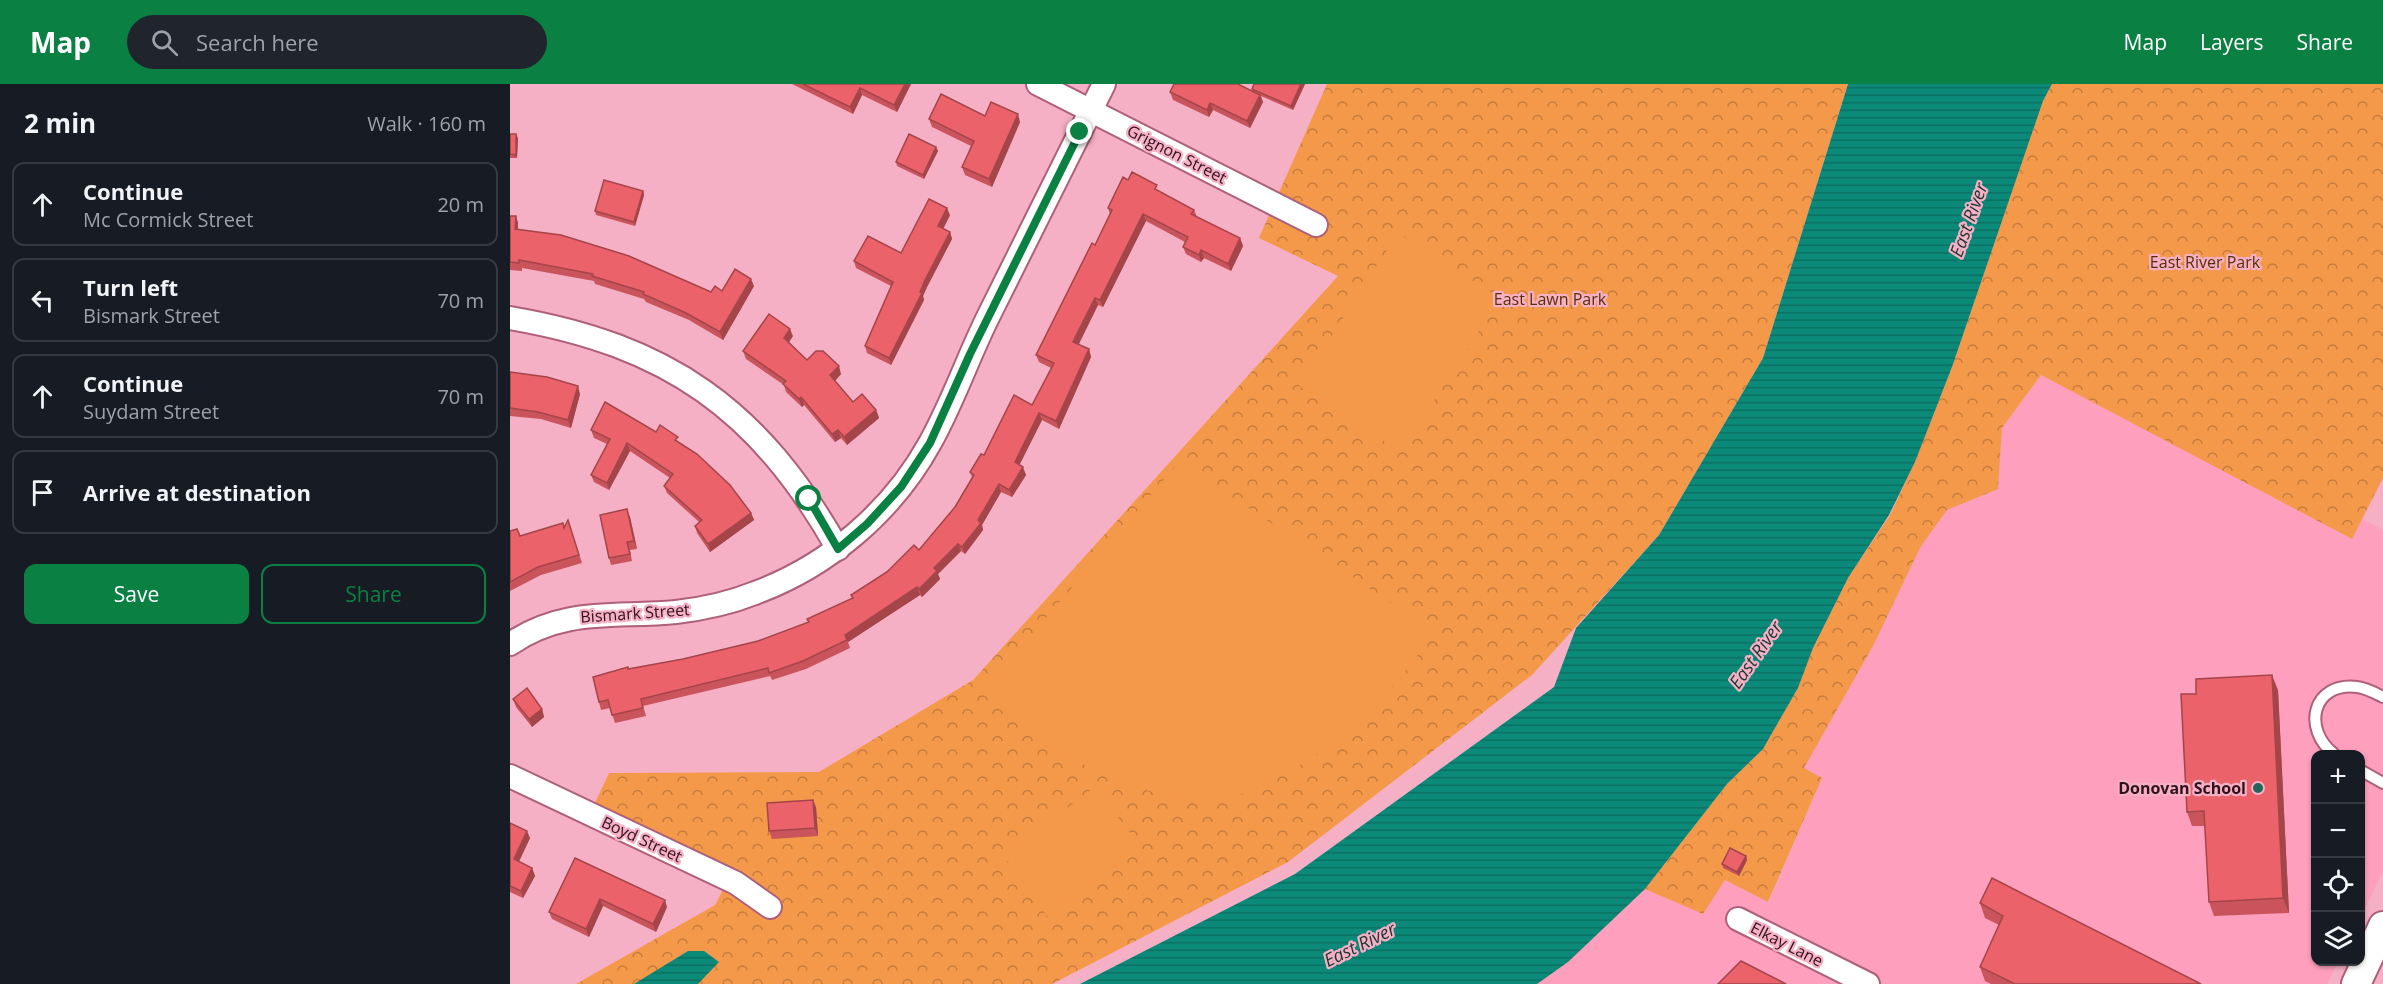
<!DOCTYPE html>
<meta charset="utf-8">
<style>
:root{--surface:#171b24;--page:#20242c;--text:#f1f3f6;--muted:#9ea1a6;--line:#363941;--accent:#0b8043}
body{margin:0;font-family:"Open Sans",sans-serif;background:var(--page);color:var(--text)}
.controls{position:absolute;right:18px;bottom:18px;display:grid;overflow:hidden;border-radius:12px;box-shadow:0 2px 4px #0004}
.controls button{width:54px;height:54px;display:grid;place-items:center;padding:0;border:0;border-bottom:2px solid var(--line);background:var(--surface);color:var(--text);font:30px sans-serif}
.stop{position:absolute;width:18px;height:18px;margin:-14px;border:4px solid #0b8043;border-radius:50%;background:#fff}
.stop.end{background:#0b8043;border-color:#fff;box-shadow:0 2px 6px #0008}
.list{margin:0;padding:0;list-style:none}
h2{display:flex;justify-content:space-between;align-items:center;height:78px;margin:0;padding:0 24px;font-size:26px}
h2 small{font-size:20px;font-weight:400;color:var(--muted)}
.list li{display:grid;grid-template-columns:39px 1fr auto;gap:18px;align-items:center;box-sizing:border-box;height:84px;margin:0 12px 12px;padding:0 12px;border:2px solid var(--line);border-radius:12px}
.list b{display:block;font-size:22px;white-space:nowrap}
.list p{margin:0;font-size:20px;white-space:nowrap;color:var(--muted)}
.list em{font-size:20px;font-style:normal;color:var(--muted)}
.actions{display:flex;gap:12px;padding:18px 24px}
.actions a{flex:1;padding:14px 0;border:2px solid var(--accent);border-radius:12px;text-align:center;font-size:21px;color:var(--accent)}
.actions .main{background:var(--accent);color:#fff}
.icon{flex:none;width:33px;height:33px;fill:none;stroke:currentColor;stroke-width:2;stroke-linecap:round;stroke-linejoin:round}
.map{position:relative;flex:none;width:1873px;height:900px;overflow:hidden}
header{display:flex;align-items:center;gap:36px;box-sizing:border-box;height:84px;padding:0 30px;background:var(--accent);color:#fff}
header strong{font-size:28px}
nav{display:flex;gap:33px;margin-inline-start:auto;font-size:21px}
.search{width:420px;height:54px;background:var(--page);display:flex;align-items:center;gap:15px;box-sizing:border-box;padding:0 21px;border-radius:33px;color:var(--muted);font-size:22px}
main{display:flex}
aside{flex:1;background:var(--surface)}
.map>svg:first-child{display:block}
.built{fill:#fd9fbd}
.park{fill:url(#park-crowns)}
.garden{fill:#f49949}
.water{fill:url(#water-rules)}
.lines{fill:none;stroke-linecap:round;stroke-linejoin:round}
.service-casing{stroke:#ae5f7a;stroke-width:14}
.minor-casing{stroke:#ae5f7a;stroke-width:26}
.tertiary-casing{stroke:#ae5f7a;stroke-width:32}
.service{stroke:#fff;stroke-width:10}
.minor{stroke:#fff;stroke-width:22}
.tertiary{stroke:#fff;stroke-width:28}
.wall{fill:#ca545b}
.shaded-wall{fill:#a4454a}
.building{fill:#eb626a;stroke:#a4454a;stroke-width:1.5}
.route{stroke:#0b8043;stroke-width:8}
.poi-dot{fill:#20665a;stroke:#f6b0c5;stroke-width:2}
.labels{text-anchor:middle;stroke-width:4.5;stroke-linejoin:round;paint-order:stroke}
.street-label{font-size:16px;fill:#30111c;stroke:#f6b0c5}
.park-label{font-size:16px;fill:#582f04;stroke:#f6b0c5}
.poi-label{font-size:16px;font-weight:bold;fill:#30111c;stroke:#f6b0c5;text-anchor:end}
.water-label{font-size:18px;font-style:italic;fill:#183932;stroke:#f6b0c5}
</style>
<header>
<strong>Map</strong>
<div class="search"><svg class="icon" aria-label="search" viewBox="0 0 24 24"><circle cx="10" cy="10" r="6"/><path d="M15 15l6 6"/></svg>Search here</div>
<nav><a>Map</a><a>Layers</a><a>Share</a></nav>
</header>
<main>
<aside>
<h2>2 min<small>Walk · 160 m</small></h2>
<ul class="list">
<li><svg class="icon" aria-label="ahead" viewBox="0 0 24 24"><path d="M12 20V5M6 11l6-6 6 6"/></svg><div><b>Continue</b><p>Mc Cormick Street</p></div><em>20 m</em></li>
<li><svg class="icon" aria-label="left" viewBox="0 0 24 24"><path d="M17 20v-9H6M10 6l-5 5 5 5"/></svg><div><b>Turn left</b><p>Bismark Street</p></div><em>70 m</em></li>
<li><svg class="icon" aria-label="ahead" viewBox="0 0 24 24"><path d="M12 20V5M6 11l6-6 6 6"/></svg><div><b>Continue</b><p>Suydam Street</p></div><em>70 m</em></li>
<li><svg class="icon" aria-label="arrive" viewBox="0 0 24 24"><path d="M6 21V4h12l-3 4 3 4H6"/></svg><div><b>Arrive at destination</b></div></li>
</ul>
<div class="actions"><a class="main">Save</a><a>Share</a></div>
</aside>
<div class="map">
<svg width="1873" height="900" viewBox="0 0 1873 900">
<defs>
<pattern id="park-crowns" width="20" height="18" patternUnits="userSpaceOnUse" patternTransform="scale(1.5)"><rect width="20" height="18" fill="#f49949"/><path d="M2 6a3 3 0 1 1 6 0M12 15a3 3 0 1 1 6 0" fill="none" stroke="#c67b3c"/></pattern>
<pattern id="water-rules" width="6" height="5" patternUnits="userSpaceOnUse" patternTransform="scale(1.5)"><rect width="6" height="5" fill="#0c8a79"/><path d="M0 2.5h6" fill="none" stroke="#0c6f62"/></pattern>
</defs>
<rect width="100%" height="100%" fill="#f6b0c5"/>
<path class="built" d="M 1531,291 L 1842,455 L 1852,435 L 1873,446 L 1873,787 L 1851,833 L 1850,670 L 1806,670 L 1806,878 L 1828,878 L 1817,900 L 1027,900 L 1058,878 L 1135,805 L 1193,830 L 1215,796 L 1259,818 L 1312,694 L 1294,684 L 1363,562 L 1411,462 L 1437,426 L 1488,405 L 1492,344 Z"/>
<g class="park">
<path d="M 817,0 L 1338,0 L 1253,274 L 1149,451 L 1022,591 L 778,778 L 542,900 L 66,900 L 205,821 L 224,785 L 85,719 L 99,689 L 309,688 L 463,596 L 828,192 L 749,154 Z"/>
<path d="M 1542,0 L 1873,0 L 1873,394 L 1842,455 L 1531,291 L 1492,344 L 1488,405 L 1437,426 L 1411,462 L 1363,562 L 1294,684 L 1312,694 L 1258,818 L 1215,796 L 1193,830 L 1135,805 L 1217,700 L 1253,665 L 1288,604 L 1303,564 L 1338,494 L 1380,431 L 1405,378 L 1442,283 L 1533,17 Z"/>
</g>
<g class="garden">
<path d="M 888,149 L 990,214 L 891,368 L 789,302 Z"/>
<path d="M 669,378 L 924,547 C 880,615 821,672 745,704 C 736,708 726,714 716,716 C 664,729 546,673 507,639 C 495,629 486,616 475,606 Z"/>
<path d="M 586,702 L 629,762 L 537,832 L 494,772 Z"/>
</g>
<g class="water">
<path d="M 1338,0 L 1542,0 L 1533,17 L 1442,283 L 1405,378 L 1379,431 L 1338,494 L 1303,564 L 1288,604 L 1253,665 L 1217,700 L 1135,805 L 1058,878 L 1027,900 L 570,900 L 785,790 L 1044,603 L 1066,544 L 1149,451 L 1253,274 Z"/>
<path d="M 178,867 L 194,867 L 209,878 L 188,900 L 124,900 Z"/>
</g>
<g class="lines">
<defs>
<g id="service">
<path d="M 1824,670 C 1792,645 1802,598 1847,603 C 1856,604 1865,609 1873,613"/>
<path d="M 1850,686 L 1873,699"/>
</g>
<g id="minor">
<path d="M 528,0 L 806,141"/>
<path d="M 0,234 C 158,261 249,325 328,465"/>
<path d="M 0,560 C 55,523 104,534 166,528 C 192,525 220,519 245,509 C 318,482 382,428 420,359 C 443,318 458,273 479,231 C 517,154 555,77 594,0"/>
<path d="M 0,692 L 226,799 L 260,823"/>
<path d="M 1228,835 L 1358,900"/>
</g>
<path id="tertiary" d="M 1846,900 L 1873,842"/>
</defs>
<use href="#service" class="service-casing"/>
<use href="#minor" class="minor-casing"/>
<use href="#tertiary" class="tertiary-casing"/>
<use href="#service" class="service"/>
<use href="#minor" class="minor"/>
<use href="#tertiary" class="tertiary"/>
</g>
<g class="wall">
<path d="M 282,0 L 401,0 L 387,28 L 352,11 L 343,30 Z"/>
<path d="M 744,0 L 795,0 L 783,26 L 751,12 L 753,18 L 740,44 L 703,26 L 699,33 L 663,16 L 660,8 L 742,7 L 742,5 Z"/>
<path d="M 475,32 L 510,38 L 482,103 L 455,91 L 452,83 L 461,62 L 422,43 L 419,35 Z"/>
<path d="M 0,50 L 8,54 L 7,74 L 0,74 Z"/>
<path d="M 426,63 L 428,67 L 414,95 L 387,82 L 386,78 Z"/>
<path d="M 618,96 L 649,107 L 684,126 L 687,133 L 730,154 L 733,162 L 721,187 L 694,174 L 691,178 L 676,170 L 673,163 L 675,158 L 636,137 L 593,223 L 588,221 L 568,261 L 579,265 L 581,273 L 549,345 L 532,336 L 509,381 L 516,391 L 502,413 L 491,408 L 472,441 L 473,446 L 455,470 L 451,467 L 428,490 L 430,495 L 412,513 L 410,511 L 338,558 L 340,564 L 296,585 L 262,596 L 260,592 L 133,622 L 136,632 L 105,639 L 100,624 L 91,626 L 89,618 L 119,585 L 173,575 L 248,557 L 298,538 L 342,514 L 341,511 L 409,466 L 445,423 L 462,393 L 460,388 L 474,371 L 522,321 L 541,284 L 529,278 L 526,271 L 585,161 L 600,130 L 598,124 Z"/>
<path d="M 133,107 L 134,111 L 125,142 L 86,131 L 85,127 Z"/>
<path d="M 440,131 L 433,145 L 440,148 L 442,155 L 417,203 L 413,212 L 414,216 L 381,281 L 357,269 L 355,262 L 381,202 L 346,184 L 344,177 L 391,169 Z"/>
<path d="M 0,132 L 6,132 L 8,139 L 8,146 L 201,208 L 244,202 L 213,256 L 179,236 L 136,218 L 134,215 L 85,200 L 84,197 L 12,184 L 12,187 L 0,186 Z"/>
<path d="M 283,252 L 279,258 L 297,276 L 331,290 L 325,297 L 343,318 L 366,326 L 369,334 L 337,361 L 331,354 L 325,358 L 294,321 L 292,323 L 276,308 L 274,301 L 236,275 L 233,267 Z"/>
<path d="M 0,288 L 70,310 L 61,344 L 31,335 L 0,332 Z"/>
<path d="M 81,346 L 146,348 L 170,360 L 241,429 L 244,436 L 200,468 L 187,449 L 185,442 L 189,438 L 157,409 L 154,402 L 160,394 L 120,367 L 99,406 L 84,398 L 81,391 L 97,360 L 84,354 Z"/>
<path d="M 120,433 L 127,465 L 120,466 L 122,477 L 101,481 L 99,474 Z"/>
<path d="M 58,436 L 72,479 L 31,491 L 0,507 L 0,447 L 10,452 L 54,443 Z"/>
<path d="M 1768,606 L 1779,829 L 1704,832 L 1699,818 L 1695,742 L 1682,742 L 1677,728 Z"/>
<path d="M 3,615 L 32,625 L 34,633 L 22,643 L 6,623 Z"/>
<path d="M 306,723 L 308,752 L 262,755 L 259,747 Z"/>
<path d="M 0,739 L 20,754 L 9,778 L 22,784 L 25,792 L 13,814 L 0,808 Z"/>
<path d="M 1236,772 L 1237,776 L 1229,792 L 1213,784 L 1212,780 Z"/>
<path d="M 65,774 L 157,823 L 146,848 L 93,822 L 79,853 L 42,835 L 39,828 Z"/>
<path d="M 1470,819 L 1691,900 L 1481,900 L 1475,897 L 1470,883 L 1489,841 L 1475,834 Z"/>
</g>
<g class="shaded-wall">
<path d="M 395,0 L 401,0 L 387,28 L 384,21 Z"/>
<path d="M 791,0 L 795,0 L 783,26 L 781,22 Z"/>
<path d="M 350,4 L 352,11 L 343,30 L 340,23 Z"/>
<path d="M 750,11 L 753,18 L 740,44 L 737,37 Z"/>
<path d="M 700,19 L 703,26 L 699,33 L 697,26 Z"/>
<path d="M 508,30 L 510,38 L 482,103 L 479,95 Z"/>
<path d="M 6,50 L 8,54 L 7,74 L 6,71 Z"/>
<path d="M 426,63 L 428,67 L 414,95 L 413,91 Z"/>
<path d="M 133,107 L 134,111 L 125,142 L 124,138 Z"/>
<path d="M 437,124 L 440,131 L 431,149 L 428,142 Z"/>
<path d="M 633,130 L 636,137 L 593,223 L 590,216 Z"/>
<path d="M 6,132 L 8,139 L 8,153 L 5,145 Z"/>
<path d="M 440,148 L 442,155 L 417,203 L 413,212 L 414,216 L 381,281 L 379,274 L 415,196 Z"/>
<path d="M 730,154 L 733,162 L 721,187 L 718,180 Z"/>
<path d="M 691,166 L 694,174 L 691,178 L 689,171 Z"/>
<path d="M 241,195 L 244,202 L 213,256 L 210,248 Z"/>
<path d="M 585,214 L 588,221 L 566,266 L 563,258 Z"/>
<path d="M 280,245 L 283,252 L 277,261 L 274,254 Z"/>
<path d="M 579,265 L 581,273 L 549,345 L 546,337 Z"/>
<path d="M 329,282 L 331,290 L 323,299 L 320,291 Z"/>
<path d="M 68,302 L 70,310 L 61,344 L 58,336 Z"/>
<path d="M 291,313 L 294,321 L 292,323 L 289,315 Z"/>
<path d="M 366,326 L 369,334 L 337,361 L 334,353 Z"/>
<path d="M 529,329 L 532,336 L 507,386 L 505,378 Z"/>
<path d="M 328,346 L 331,354 L 325,358 L 322,350 Z"/>
<path d="M 117,359 L 120,367 L 99,406 L 97,399 Z"/>
<path d="M 513,383 L 516,391 L 502,413 L 499,406 Z"/>
<path d="M 489,400 L 491,408 L 472,441 L 473,446 L 455,470 L 452,463 Z"/>
<path d="M 117,425 L 120,433 L 127,465 L 124,457 Z"/>
<path d="M 241,429 L 244,436 L 200,468 L 198,460 Z"/>
<path d="M 448,460 L 451,467 L 428,490 L 430,495 L 412,513 L 409,505 L 424,484 Z"/>
<path d="M 407,503 L 410,511 L 338,558 L 335,551 Z"/>
<path d="M 1762,591 L 1768,606 L 1779,829 L 1773,814 Z"/>
<path d="M 32,625 L 34,633 L 22,643 L 19,635 Z"/>
<path d="M 303,716 L 306,723 L 308,752 L 305,744 Z"/>
<path d="M 17,747 L 20,754 L 6,783 L 4,775 Z"/>
<path d="M 1236,772 L 1237,776 L 1229,792 L 1227,788 Z"/>
<path d="M 22,784 L 25,792 L 13,814 L 11,807 Z"/>
<path d="M 90,815 L 93,822 L 79,853 L 76,845 Z"/>
<path d="M 155,816 L 157,823 L 146,848 L 143,840 Z"/>
</g>
<g class="building">
<path d="M 293,0 L 395,0 L 384,21 L 350,4 L 340,23 Z"/>
<path d="M 664,0 L 728,0 L 750,11 L 737,37 L 700,19 L 697,26 L 660,8 Z"/>
<path d="M 744,0 L 791,0 L 781,22 L 742,5 Z"/>
<path d="M 431,10 L 475,32 L 481,18 L 508,30 L 479,95 L 452,83 L 464,57 L 419,35 Z"/>
<path d="M 0,50 L 6,50 L 6,71 L 0,70 Z"/>
<path d="M 399,50 L 426,63 L 413,91 L 386,78 Z"/>
<path d="M 622,88 L 647,101 L 645,105 L 684,126 L 681,130 L 730,154 L 718,180 L 691,166 L 689,171 L 673,163 L 678,153 L 633,130 L 590,216 L 585,214 L 563,258 L 579,265 L 546,337 L 529,329 L 505,378 L 513,383 L 499,406 L 489,400 L 468,436 L 471,439 L 452,463 L 448,460 L 424,484 L 427,487 L 409,505 L 407,503 L 335,551 L 337,556 L 293,577 L 259,589 L 258,584 L 131,615 L 133,624 L 102,631 L 98,616 L 89,618 L 83,593 L 118,583 L 118,585 L 173,575 L 248,557 L 299,538 L 297,535 L 343,514 L 341,511 L 377,488 L 404,461 L 409,466 L 445,423 L 464,391 L 460,388 L 471,370 L 474,371 L 504,311 L 522,321 L 544,279 L 526,271 L 582,159 L 585,161 L 602,126 L 598,124 L 613,93 L 618,96 Z"/>
<path d="M 94,96 L 133,107 L 124,138 L 85,127 Z"/>
<path d="M 419,115 L 437,124 L 428,142 L 440,148 L 415,196 L 410,208 L 412,209 L 379,274 L 355,262 L 383,198 L 344,177 L 358,152 L 391,169 Z"/>
<path d="M 0,132 L 6,132 L 5,145 L 51,151 L 119,172 L 201,208 L 205,202 L 212,207 L 225,185 L 241,195 L 210,248 L 176,229 L 133,210 L 134,208 L 82,192 L 83,190 L 9,176 L 9,179 L 0,178 Z"/>
<path d="M 259,230 L 280,245 L 274,254 L 297,276 L 306,267 L 313,267 L 329,282 L 320,291 L 343,318 L 352,310 L 366,326 L 334,353 L 328,346 L 322,350 L 291,313 L 289,315 L 273,300 L 276,297 L 233,267 Z"/>
<path d="M 0,288 L 37,293 L 68,302 L 58,336 L 28,328 L 0,324 Z"/>
<path d="M 95,318 L 146,348 L 150,341 L 168,353 L 165,356 L 187,370 L 220,401 L 241,429 L 198,460 L 185,442 L 192,436 L 154,402 L 163,390 L 117,359 L 97,399 L 81,391 L 100,355 L 81,346 Z"/>
<path d="M 117,425 L 124,457 L 117,458 L 120,470 L 99,474 L 90,431 Z"/>
<path d="M 58,436 L 69,471 L 28,483 L 0,498 L 0,447 L 7,445 L 10,452 L 53,439 L 54,444 Z"/>
<path d="M 1762,591 L 1773,814 L 1699,818 L 1694,727 L 1677,728 L 1671,610 L 1686,610 L 1686,595 Z"/>
<path d="M 17,604 L 32,625 L 19,635 L 3,615 Z"/>
<path d="M 303,716 L 305,744 L 259,747 L 257,719 Z"/>
<path d="M 0,739 L 17,747 L 4,775 L 22,784 L 11,807 L 0,802 Z"/>
<path d="M 1220,764 L 1236,772 L 1227,788 L 1212,780 Z"/>
<path d="M 65,774 L 155,816 L 143,840 L 90,815 L 76,845 L 39,828 Z"/>
<path d="M 1482,794 L 1691,900 L 1505,900 L 1470,883 L 1493,832 L 1470,819 Z"/>
<path d="M 1231,877 L 1276,900 L 1208,900 Z"/>
</g>
<g class="lines">
<path class="route" d="M 299,415 L 328,465 L 357,440 L 391,403 L 420,359 L 460,270 L 570,48"/>
</g>
<circle class="poi-dot" cx="1748" cy="704" r="6"/>
<g class="labels">
<g class="street-label">
<text transform="translate(667 70) rotate(27)" y="6">Grignon Street</text>
<text transform="translate(125 529) rotate(-4)" y="6">Bismark Street</text>
<text transform="translate(132 755) rotate(25)" y="6">Boyd Street</text>
<text transform="translate(1277 860) rotate(27)" y="6">Elkay Lane</text>
</g>
<g class="park-label">
<text x="1695" y="184">East River Park</text>
<text x="1040" y="221">East Lawn Park</text>
</g>
<g class="poi-label">
<text x="1736" y="710">Donovan School</text>
</g>
<g class="water-label">
<text transform="translate(1459 136) rotate(-70)" y="6">East River</text>
<text transform="translate(1246 571) rotate(-55)" y="6">East River</text>
<text transform="translate(850 861) rotate(-26)" y="6">East River</text>
</g>
</g>
</svg>
<div class="controls">
<button>+</button>
<button>−</button>
<button><svg class="icon" aria-label="locate" viewBox="0 0 24 24"><circle cx="12" cy="12" r="6"/><path d="M12 2v4M12 18v4M2 12h4M18 12h4"/></svg></button>
<button><svg class="icon" aria-label="layers" viewBox="0 0 24 24"><path d="M12 4l9 5-9 5-9-5zM3 14l9 5 9-5"/></svg></button>
</div>
<div class="stop" style="left:299px;top:415px"></div>
<div class="stop end" style="left:570px;top:48px"></div>
</div>
</main>
